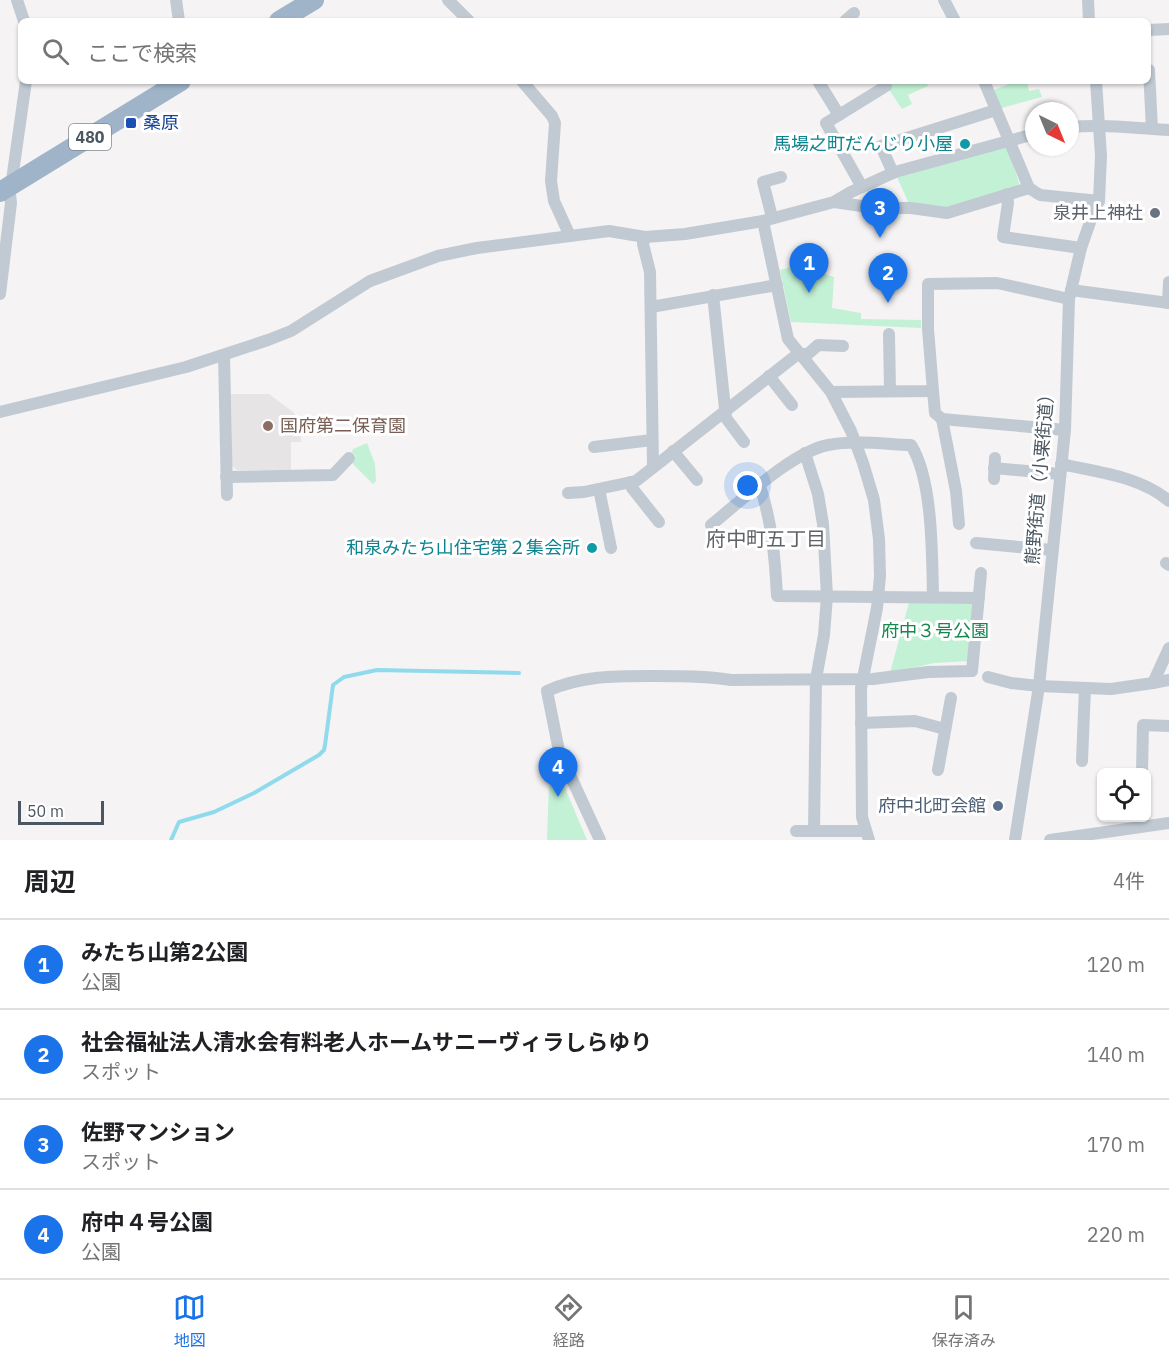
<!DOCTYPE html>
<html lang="ja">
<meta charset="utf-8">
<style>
:root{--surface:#fff;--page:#f6f6f6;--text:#202124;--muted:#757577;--line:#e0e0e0;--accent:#1a73e8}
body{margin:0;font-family:"IBM Plex Sans","Noto Sans JP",sans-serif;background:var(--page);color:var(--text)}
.controls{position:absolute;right:18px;bottom:18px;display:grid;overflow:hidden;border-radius:9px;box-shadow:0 2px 4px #0004}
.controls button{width:54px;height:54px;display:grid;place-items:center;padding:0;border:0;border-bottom:2px solid var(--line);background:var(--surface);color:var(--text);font:30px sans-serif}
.compass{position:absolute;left:1025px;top:102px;width:54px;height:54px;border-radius:50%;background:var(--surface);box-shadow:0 2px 4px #0004;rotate:137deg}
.scale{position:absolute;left:18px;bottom:15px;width:86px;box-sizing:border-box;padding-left:6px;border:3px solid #4a5661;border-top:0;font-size:16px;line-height:21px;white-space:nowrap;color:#4a5661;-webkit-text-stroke:4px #fff;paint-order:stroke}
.you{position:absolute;left:748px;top:486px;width:21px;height:21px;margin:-15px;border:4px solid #fff;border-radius:50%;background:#1a73e8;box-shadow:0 0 0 9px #1a73e833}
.badge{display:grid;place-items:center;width:39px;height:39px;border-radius:50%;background:var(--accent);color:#fff;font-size:20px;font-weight:700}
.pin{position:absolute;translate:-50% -50px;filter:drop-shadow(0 2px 3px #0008)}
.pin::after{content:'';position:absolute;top:32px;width:21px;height:18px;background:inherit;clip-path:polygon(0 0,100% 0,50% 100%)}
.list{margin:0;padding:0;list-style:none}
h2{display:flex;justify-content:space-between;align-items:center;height:78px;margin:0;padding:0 24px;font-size:26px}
h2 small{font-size:20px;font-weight:400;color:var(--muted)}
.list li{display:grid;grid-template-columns:39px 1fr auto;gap:18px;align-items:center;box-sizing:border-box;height:90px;padding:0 24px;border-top:2px solid var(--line)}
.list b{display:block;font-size:22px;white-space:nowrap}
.list p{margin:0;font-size:20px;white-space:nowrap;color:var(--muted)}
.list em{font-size:20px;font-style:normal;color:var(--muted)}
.icon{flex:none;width:33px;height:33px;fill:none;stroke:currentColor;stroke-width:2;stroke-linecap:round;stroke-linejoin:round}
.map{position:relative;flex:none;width:1169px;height:840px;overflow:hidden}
.search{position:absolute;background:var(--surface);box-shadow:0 2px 4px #0004;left:18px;right:18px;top:18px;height:66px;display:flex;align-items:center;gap:15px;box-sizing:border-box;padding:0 21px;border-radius:9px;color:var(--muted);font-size:22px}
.sheet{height:438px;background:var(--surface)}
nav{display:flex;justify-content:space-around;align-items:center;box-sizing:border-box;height:84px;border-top:2px solid var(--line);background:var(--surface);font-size:16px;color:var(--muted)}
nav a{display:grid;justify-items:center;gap:3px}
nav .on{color:var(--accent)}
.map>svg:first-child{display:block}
.education{fill:#e6e4e5}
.green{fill:#c3f1d5}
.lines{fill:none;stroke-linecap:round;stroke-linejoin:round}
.stream{stroke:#90daee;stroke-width:4}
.minor{stroke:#c1cad2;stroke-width:12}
.trunk{stroke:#9fb4c9;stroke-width:20}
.transit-dot{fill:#1a4fb4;stroke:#fff;stroke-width:2}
.culture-dot{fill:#0f9aa8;stroke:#fff;stroke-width:2}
.worship-dot{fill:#6b7280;stroke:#fff;stroke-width:2}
.education-dot{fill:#8d6e63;stroke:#fff;stroke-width:2}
.service-dot{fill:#5c6f8a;stroke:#fff;stroke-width:2}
.labels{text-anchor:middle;stroke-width:6;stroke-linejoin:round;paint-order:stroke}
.shield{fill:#fff;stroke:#808990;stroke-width:1.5}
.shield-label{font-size:16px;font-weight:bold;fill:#4a5661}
.transit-label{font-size:18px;fill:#164399;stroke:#fff;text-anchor:start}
.culture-label{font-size:18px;fill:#0d838f;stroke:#fff;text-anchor:end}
.worship-label{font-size:18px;fill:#5b616d;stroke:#fff;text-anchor:end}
.education-label{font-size:18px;fill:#785e54;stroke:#fff;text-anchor:start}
.street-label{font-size:18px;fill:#4a5661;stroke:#fff}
.park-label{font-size:18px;fill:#17864f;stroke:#fff}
.service-label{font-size:18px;fill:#4e5e75;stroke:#fff;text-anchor:end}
.neighbourhood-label{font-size:20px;fill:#5f6368;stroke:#fff}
</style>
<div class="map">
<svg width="1169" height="840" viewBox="0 0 1169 840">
<rect width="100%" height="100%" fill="#f5f3f3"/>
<path class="education" d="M 231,394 L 269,394 L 293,412 L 310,434 L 301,434 L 301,442 L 291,442 L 291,470 L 237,470 L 232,466 Z"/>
<g class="green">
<path d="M 888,81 L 926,81 L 928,86 L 908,95 L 912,104 L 902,109 L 888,88 Z"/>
<path d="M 1017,81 L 1027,81 L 1029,91 L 1039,89 L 1042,97 L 998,109 L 991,91 Z"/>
<path d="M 1006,143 L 1020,186 L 949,208 L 909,204 L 897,177 Z"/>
<path d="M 818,260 L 822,273 L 834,277 L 832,308 L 861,313 L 861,319 L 921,320 L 921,328 L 791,322 L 780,270 Z"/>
<path d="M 367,443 L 375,464 L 376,481 L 373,484 L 351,462 L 356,456 L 352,452 L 353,449 Z"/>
<path d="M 910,599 L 977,600 L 970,661 L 934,663 L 890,673 Z"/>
<path d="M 550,753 L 587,840 L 547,840 Z"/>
</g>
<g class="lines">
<path class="stream" d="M 171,840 L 179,822 L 214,812 L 254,793 L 319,755 L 324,750 L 325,745 L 333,685 L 344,677 L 377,670 L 519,673"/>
<g class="minor">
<path d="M 17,0 L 24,21"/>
<path d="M 176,0 L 179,21"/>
<path d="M 448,0 L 469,21"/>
<path d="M 944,0 L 955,21"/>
<path d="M 1088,0 L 1089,21"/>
<path d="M 845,21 L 854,13"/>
<path d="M 1148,30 L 1169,29"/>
<path d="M 1149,70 L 1152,129"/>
<path d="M 522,81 L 552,116 L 555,123 L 551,181 L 554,201 L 570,236"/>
<path d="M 818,81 L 839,115"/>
<path d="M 984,81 L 1029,188 L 1040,195 L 1099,201"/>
<path d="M 1070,127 C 1103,124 1136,128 1169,130"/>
<path d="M 893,173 L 881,146 L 996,110"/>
<path d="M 862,187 L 826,123 L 886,86 L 883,81"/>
<path d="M 1007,194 L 1008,203 L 1003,237 L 1081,248"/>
<path d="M 834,202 L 875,208 L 911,208 L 947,213 L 1029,188"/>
<path d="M 772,217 L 763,182 L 781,177"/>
<path d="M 763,221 L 788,339 L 831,392 L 933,391 L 928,329 L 928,284 L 997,283 L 1069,299"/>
<path d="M 645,237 L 643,244 L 650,272 L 653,467"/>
<path d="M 1071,290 L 1169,303"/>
<path d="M 0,294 L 11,203 L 10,194 L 26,81"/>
<path d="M 713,295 L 726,418 L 744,442"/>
<path d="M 1168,303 L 1169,282"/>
<path d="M 651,307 L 777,285"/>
<path d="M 889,334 L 890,391"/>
<path d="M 224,355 L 227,495"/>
<path d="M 769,376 L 792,405"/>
<path d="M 933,391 L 935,413 L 942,419 L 1065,430"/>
<path d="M 831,392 L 851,431 L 863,463 L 874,500 L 879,539 L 880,576 L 877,608 L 861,688 L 862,817 L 869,840"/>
<path d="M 0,412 L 186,367 L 268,340 L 291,331 L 370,281 L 438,256 L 477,248 L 609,231 L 645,237 L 685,234 L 763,221 L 834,202 L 851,192 L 895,172 L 1034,134"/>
<path d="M 942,419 L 956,491 L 959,524"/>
<path d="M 594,447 L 652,440"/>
<path d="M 673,451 L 697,480"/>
<path d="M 805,453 L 818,494 L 823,524 L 827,596 L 824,635 L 816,679 L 814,831"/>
<path d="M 1061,464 C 1096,472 1140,476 1169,501"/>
<path d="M 994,468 L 1060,474"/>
<path d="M 226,477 L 333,475 L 349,458"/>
<path d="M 994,479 L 995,458"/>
<path d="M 631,482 L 632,488 L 659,522"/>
<path d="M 760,486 C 772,523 775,558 777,596 L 979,598"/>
<path d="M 599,489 L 611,548"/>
<path d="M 568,493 L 584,492 L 636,481 L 794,357 L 800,354 L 808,354 L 818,345 L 843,346"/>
<path d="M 711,525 C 741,501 792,452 828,445 C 855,440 884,444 911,445 C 933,480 932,555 933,597"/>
<path d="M 976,543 L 1052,550"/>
<path d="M 1166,563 L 1169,565"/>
<path d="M 988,677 L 1011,683 L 1039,686 L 1111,689 L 1153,683 L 1169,648"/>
<path d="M 1153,683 L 1169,680"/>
<path d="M 861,723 L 915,721 L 945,729"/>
<path d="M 1082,761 L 1085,688"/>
<path d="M 938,770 L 951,698"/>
<path d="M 1142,772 L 1143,725 L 1169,726"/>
<path d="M 796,831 L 866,831"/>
<path d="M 600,840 L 559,751 L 547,691 C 583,675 618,676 657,676 C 682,676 706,676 731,680 L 873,679 L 928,672 L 972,671 L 981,573"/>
<path d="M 1015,840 L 1039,686 L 1065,430 L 1069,299 L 1081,248 L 1095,208 L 1099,201 L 1101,156 L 1096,81"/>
<path d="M 1050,840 L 1169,823"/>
</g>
<g class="trunk">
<path d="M 279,21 L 314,0"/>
<path d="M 0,192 L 181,81"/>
</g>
</g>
<rect class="transit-dot" x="125" y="117" width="12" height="12" rx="3"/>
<g class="culture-dot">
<circle cx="965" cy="144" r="6"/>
<circle cx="592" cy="548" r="6"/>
</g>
<circle class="worship-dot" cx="1155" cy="213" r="6"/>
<circle class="education-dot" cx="268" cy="426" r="6"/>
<circle class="service-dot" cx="998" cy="806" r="6"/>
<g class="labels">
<rect class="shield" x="69" y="124" width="42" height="26" rx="4.5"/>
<g class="shield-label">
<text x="90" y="143">480</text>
</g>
<g class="transit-label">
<text x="143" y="129">桑原</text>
</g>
<g class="culture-label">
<text x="953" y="150">馬場之町だんじり小屋</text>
<text x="580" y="554">和泉みたち山住宅第２集会所</text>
</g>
<g class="worship-label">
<text x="1143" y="219">泉井上神社</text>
</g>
<g class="education-label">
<text x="280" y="432">国府第二保育園</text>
</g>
<g class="street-label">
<text transform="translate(1040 475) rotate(-85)" y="6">熊野街道（小栗街道）</text>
</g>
<g class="park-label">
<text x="935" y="637">府中３号公園</text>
</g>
<g class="service-label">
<text x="986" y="812">府中北町会館</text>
</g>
<g class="neighbourhood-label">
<text x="766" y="546">府中町五丁目</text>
</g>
</g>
</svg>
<div class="controls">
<button><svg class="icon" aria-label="locate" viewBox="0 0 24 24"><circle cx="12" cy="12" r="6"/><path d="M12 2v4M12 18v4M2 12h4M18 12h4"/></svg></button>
</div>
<svg class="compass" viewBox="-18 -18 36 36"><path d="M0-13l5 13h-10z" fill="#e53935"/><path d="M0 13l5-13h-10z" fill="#757577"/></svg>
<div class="scale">50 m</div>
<div class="you"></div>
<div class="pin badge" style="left:809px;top:293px">1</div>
<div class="pin badge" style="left:888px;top:303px">2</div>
<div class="pin badge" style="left:880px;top:238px">3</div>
<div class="pin badge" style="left:558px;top:797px">4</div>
<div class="search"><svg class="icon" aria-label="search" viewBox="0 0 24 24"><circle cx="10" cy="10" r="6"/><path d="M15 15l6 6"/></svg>ここで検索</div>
</div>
<section class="sheet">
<h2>周辺<small>4件</small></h2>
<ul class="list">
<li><span class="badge">1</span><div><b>みたち山第2公園</b><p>公園</p></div><em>120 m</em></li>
<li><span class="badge">2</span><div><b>社会福祉法人清水会有料老人ホームサニーヴィラしらゆり</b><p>スポット</p></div><em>140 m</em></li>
<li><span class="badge">3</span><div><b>佐野マンション</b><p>スポット</p></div><em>170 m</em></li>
<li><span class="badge">4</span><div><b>府中４号公園</b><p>公園</p></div><em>220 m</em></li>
</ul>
</section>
<nav>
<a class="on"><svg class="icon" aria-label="map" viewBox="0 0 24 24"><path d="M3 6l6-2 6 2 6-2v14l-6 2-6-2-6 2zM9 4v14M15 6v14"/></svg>地図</a>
<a><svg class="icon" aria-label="directions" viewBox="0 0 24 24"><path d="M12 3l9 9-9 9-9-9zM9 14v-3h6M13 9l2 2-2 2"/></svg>経路</a>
<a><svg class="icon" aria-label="saved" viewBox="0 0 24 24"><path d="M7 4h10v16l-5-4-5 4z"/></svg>保存済み</a>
</nav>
